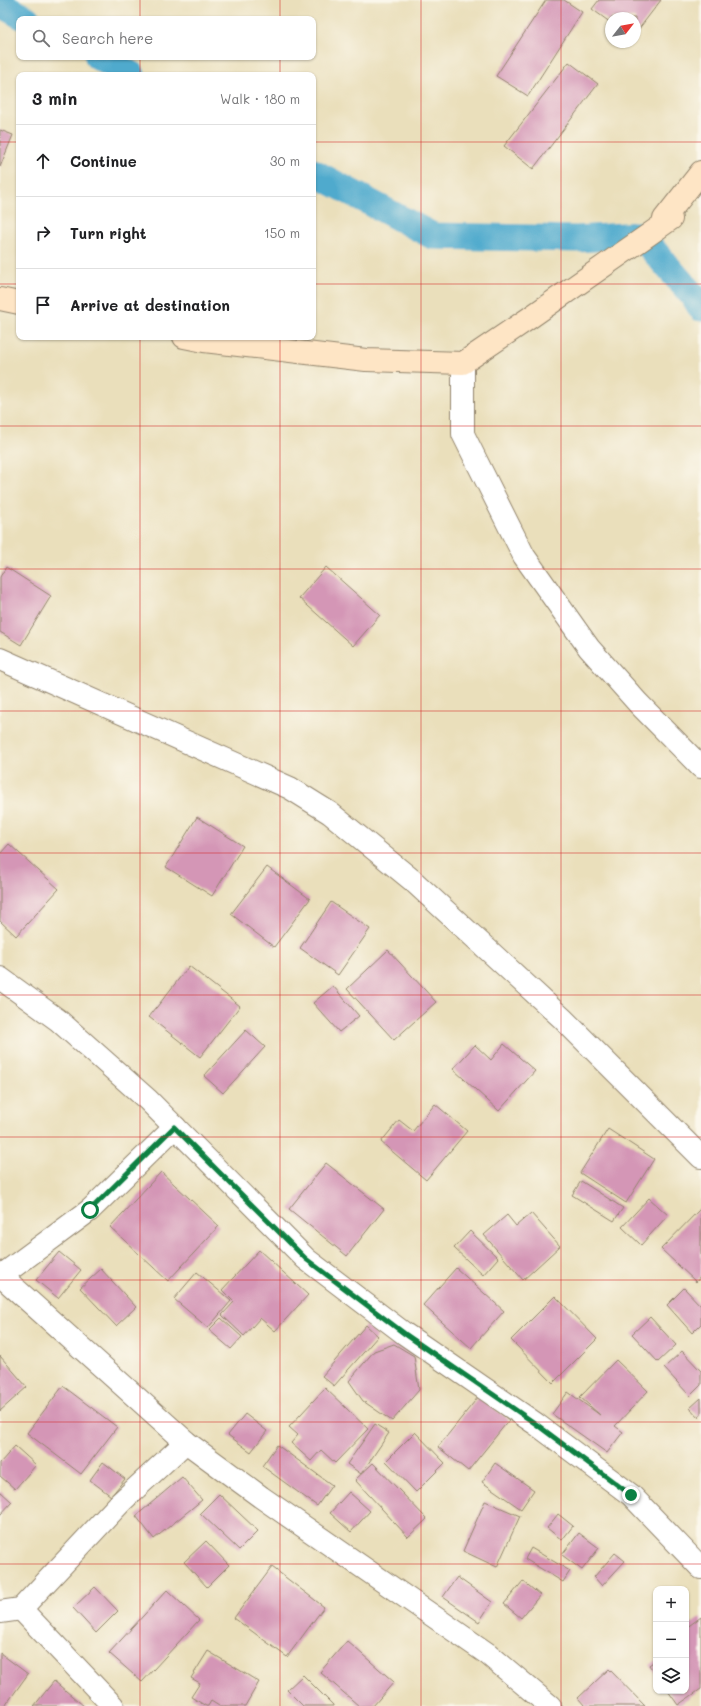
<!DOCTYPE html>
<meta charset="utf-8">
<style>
:root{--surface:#fff;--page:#f6f6f6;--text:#202124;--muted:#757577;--line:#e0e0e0}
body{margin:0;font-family:Mali,sans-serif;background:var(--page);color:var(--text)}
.controls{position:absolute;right:12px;bottom:12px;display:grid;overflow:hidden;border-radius:8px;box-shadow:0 1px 3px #0004}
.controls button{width:36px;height:36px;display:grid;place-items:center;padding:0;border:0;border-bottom:1px solid var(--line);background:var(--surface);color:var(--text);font:20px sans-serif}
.compass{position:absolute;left:605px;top:12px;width:36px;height:36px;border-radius:50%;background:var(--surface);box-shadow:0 1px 3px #0004;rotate:59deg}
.stop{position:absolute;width:12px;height:12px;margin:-9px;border:3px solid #0b8043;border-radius:50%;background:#fff}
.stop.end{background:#0b8043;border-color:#fff;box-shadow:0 1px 4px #0008}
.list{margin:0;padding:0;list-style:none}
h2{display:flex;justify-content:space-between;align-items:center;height:52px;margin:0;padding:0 16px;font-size:17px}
h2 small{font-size:13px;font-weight:400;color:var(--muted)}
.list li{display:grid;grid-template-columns:26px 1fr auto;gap:12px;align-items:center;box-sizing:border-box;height:72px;padding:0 16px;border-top:1px solid var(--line)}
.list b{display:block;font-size:15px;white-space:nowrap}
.list em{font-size:13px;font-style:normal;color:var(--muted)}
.icon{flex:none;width:22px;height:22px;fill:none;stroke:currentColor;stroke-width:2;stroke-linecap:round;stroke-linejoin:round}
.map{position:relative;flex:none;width:701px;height:1706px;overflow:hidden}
.search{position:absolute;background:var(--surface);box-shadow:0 1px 3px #0004;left:16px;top:16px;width:300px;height:44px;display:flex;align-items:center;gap:10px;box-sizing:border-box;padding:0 14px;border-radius:8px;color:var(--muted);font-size:15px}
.panel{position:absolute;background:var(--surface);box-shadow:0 1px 3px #0004;left:16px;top:72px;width:300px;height:268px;border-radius:8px}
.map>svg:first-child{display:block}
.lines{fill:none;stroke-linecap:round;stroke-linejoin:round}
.canal{stroke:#4faacd;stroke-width:27}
.building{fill:#d496b6}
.street-casing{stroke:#92846c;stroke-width:24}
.secondary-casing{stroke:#92846c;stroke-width:24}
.street{stroke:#fff;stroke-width:22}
.secondary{stroke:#fee5c5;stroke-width:22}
.route{stroke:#0b8043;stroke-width:5}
.grid{fill:none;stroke:#d62828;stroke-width:1;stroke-opacity:0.55}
</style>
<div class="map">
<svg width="701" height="1706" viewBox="0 0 701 1706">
<rect width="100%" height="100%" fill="#fbf7ec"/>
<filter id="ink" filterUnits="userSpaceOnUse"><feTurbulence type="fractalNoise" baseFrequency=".025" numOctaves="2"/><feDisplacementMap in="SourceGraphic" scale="8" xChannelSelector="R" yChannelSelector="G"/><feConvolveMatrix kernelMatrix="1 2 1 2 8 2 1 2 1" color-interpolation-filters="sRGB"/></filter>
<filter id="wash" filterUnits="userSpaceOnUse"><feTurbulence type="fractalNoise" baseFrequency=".012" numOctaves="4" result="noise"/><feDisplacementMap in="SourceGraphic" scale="16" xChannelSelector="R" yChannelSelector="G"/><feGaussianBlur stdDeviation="0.9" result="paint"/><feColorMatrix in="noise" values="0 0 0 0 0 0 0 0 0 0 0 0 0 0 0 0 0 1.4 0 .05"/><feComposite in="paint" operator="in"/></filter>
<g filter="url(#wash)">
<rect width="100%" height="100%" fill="#eadfbb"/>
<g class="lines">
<g class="canal">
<path d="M 0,4 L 27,19"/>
<path d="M 98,57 L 132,75"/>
<path d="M 313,172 L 433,236 L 577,239 L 640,235 L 695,298 L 701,308"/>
</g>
</g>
<g id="blocks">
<g class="building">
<path d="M 546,0 L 564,0 L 582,12 L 528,96 L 496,76 Z"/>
<path d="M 599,0 L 661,0 L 635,34 L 635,18 L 611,18 L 611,23 L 592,9 Z"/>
<path d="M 569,62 L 598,84 L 533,169 L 504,146 Z"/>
<path d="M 0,130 L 13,135 L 0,167 Z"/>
<path d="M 6,567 L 51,596 L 21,645 L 0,632 L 0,577 Z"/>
<path d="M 326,567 L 380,615 L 353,646 L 299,598 Z"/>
<path d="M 197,817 L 243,846 L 212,896 L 166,867 Z"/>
<path d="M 9,844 L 59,889 L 16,936 L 0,921 L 0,854 Z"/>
<path d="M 267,867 L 310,899 L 274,947 L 231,914 Z"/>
<path d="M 331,902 L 370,929 L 338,975 L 300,948 Z"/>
<path d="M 388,950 L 436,1002 L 394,1040 L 347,989 Z"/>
<path d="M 189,966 L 240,1006 L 200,1057 L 149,1017 Z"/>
<path d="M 333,986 L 359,1016 L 339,1032 L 313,1003 Z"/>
<path d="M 246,1030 L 265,1047 L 223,1093 L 204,1076 Z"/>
<path d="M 504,1044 L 535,1071 L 499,1111 L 453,1069 L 475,1045 L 491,1060 Z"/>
<path d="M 435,1104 L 467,1131 L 426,1180 L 381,1142 L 399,1120 L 413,1131 Z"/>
<path d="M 608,1129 L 654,1159 L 626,1203 L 580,1173 Z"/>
<path d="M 326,1163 L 384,1209 L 347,1256 L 289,1209 Z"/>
<path d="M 161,1172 L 219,1226 L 168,1281 L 110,1227 Z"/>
<path d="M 581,1181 L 623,1208 L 614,1221 L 572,1195 Z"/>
<path d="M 649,1198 L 668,1215 L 641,1245 L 622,1227 Z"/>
<path d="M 701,1208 L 701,1276 L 696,1282 L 661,1249 Z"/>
<path d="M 531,1213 L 560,1246 L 523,1280 L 484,1235 L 507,1215 L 516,1226 Z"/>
<path d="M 470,1231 L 498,1258 L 483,1275 L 454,1248 Z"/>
<path d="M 259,1250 L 308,1295 L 275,1331 L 260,1318 L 244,1336 L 222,1315 L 234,1302 L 222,1290 Z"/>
<path d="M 59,1252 L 81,1270 L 58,1298 L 36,1280 Z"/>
<path d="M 456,1268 L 504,1311 L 471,1348 L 423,1305 Z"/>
<path d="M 101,1269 L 136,1307 L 116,1326 L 80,1288 Z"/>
<path d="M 197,1272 L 231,1301 L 208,1328 L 174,1299 Z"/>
<path d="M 684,1288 L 701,1306 L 701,1324 L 692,1333 L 667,1305 Z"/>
<path d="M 555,1296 L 597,1339 L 553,1383 L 511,1340 Z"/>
<path d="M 650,1317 L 676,1345 L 658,1362 L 632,1334 Z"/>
<path d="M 221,1318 L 242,1337 L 231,1349 L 209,1330 Z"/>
<path d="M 366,1325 L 378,1336 L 334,1386 L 322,1376 Z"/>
<path d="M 394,1344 L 414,1356 L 419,1390 L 392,1421 L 363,1401 L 349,1381 L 374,1351 Z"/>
<path d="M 682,1351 L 701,1371 L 701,1385 L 690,1396 L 664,1368 Z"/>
<path d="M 0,1356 L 27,1387 L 0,1411 Z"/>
<path d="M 616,1360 L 648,1391 L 615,1426 L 623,1432 L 607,1453 L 552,1414 L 568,1392 L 600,1415 L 580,1397 Z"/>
<path d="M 63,1386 L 117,1427 L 81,1474 L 27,1433 Z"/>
<path d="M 325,1388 L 368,1429 L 335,1463 L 321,1450 L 311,1461 L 291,1443 L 298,1435 L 289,1427 Z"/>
<path d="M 479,1396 L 509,1420 L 468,1471 L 438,1447 Z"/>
<path d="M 701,1398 L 701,1415 L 698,1417 L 690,1408 Z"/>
<path d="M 245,1414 L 267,1431 L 251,1452 L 228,1435 Z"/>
<path d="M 375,1424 L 389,1433 L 361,1474 L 347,1464 Z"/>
<path d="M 415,1432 L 445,1463 L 416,1492 L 386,1461 Z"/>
<path d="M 277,1445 L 332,1485 L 317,1506 L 262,1466 Z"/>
<path d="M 15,1446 L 36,1465 L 15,1489 L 0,1476 L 0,1463 Z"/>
<path d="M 103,1462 L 125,1479 L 111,1496 L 90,1480 Z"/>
<path d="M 373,1463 L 427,1519 L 408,1537 L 355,1480 Z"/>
<path d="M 495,1463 L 534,1490 L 521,1509 L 482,1482 Z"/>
<path d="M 182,1477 L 202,1500 L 154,1539 L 136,1516 Z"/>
<path d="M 0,1491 L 12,1502 L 0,1515 Z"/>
<path d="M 349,1492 L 370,1511 L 351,1532 L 330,1513 Z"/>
<path d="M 219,1494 L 258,1531 L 239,1550 L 200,1513 Z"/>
<path d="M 485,1501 L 520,1516 L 497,1567 L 463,1551 Z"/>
<path d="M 558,1514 L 573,1526 L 562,1540 L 547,1528 Z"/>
<path d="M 579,1533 L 599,1548 L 582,1570 L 562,1555 Z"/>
<path d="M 206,1541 L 229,1565 L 207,1587 L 184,1562 Z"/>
<path d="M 531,1548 L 570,1571 L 563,1582 L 525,1559 Z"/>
<path d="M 615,1553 L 625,1561 L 602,1586 L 594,1577 Z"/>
<path d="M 272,1567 L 324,1607 L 287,1657 L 234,1618 Z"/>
<path d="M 457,1577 L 492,1602 L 479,1622 L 443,1597 Z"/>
<path d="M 523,1581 L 540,1595 L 521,1618 L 504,1604 Z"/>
<path d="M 95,1587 L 118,1611 L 96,1633 L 73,1608 Z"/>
<path d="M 167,1590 L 199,1620 L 142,1682 L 109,1653 Z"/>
<path d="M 701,1617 L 701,1689 L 678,1705 L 668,1691 L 686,1691 L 686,1628 Z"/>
<path d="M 347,1641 L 394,1682 L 373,1706 L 359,1706 L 320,1672 Z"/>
<path d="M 208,1651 L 259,1682 L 245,1706 L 219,1706 L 211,1701 L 208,1706 L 206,1706 L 191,1697 L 200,1683 L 191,1678 Z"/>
<path d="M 0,1653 L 28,1674 L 5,1706 L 0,1706 Z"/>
<path d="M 656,1660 L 656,1675 L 649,1665 Z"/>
<path d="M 609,1669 L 645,1706 L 585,1706 L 578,1698 Z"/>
<path d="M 303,1675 L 333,1705 L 333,1706 L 303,1706 L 287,1690 Z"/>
<path d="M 54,1681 L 84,1706 L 34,1706 Z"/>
</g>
</g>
</g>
<g filter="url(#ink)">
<use href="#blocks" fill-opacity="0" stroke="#92846c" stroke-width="1"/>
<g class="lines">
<defs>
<g id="street">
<path d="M 463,363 L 463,434 L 524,556 L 589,648 L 638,703 L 701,767"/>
<path d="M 0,659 L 290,788 L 330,813 L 412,880 L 562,1018 L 701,1157"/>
<path d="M 0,978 L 58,1020 L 148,1100 L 306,1259 L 405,1334 L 536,1424 L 631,1495 L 701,1568"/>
<path d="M 0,1275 L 186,1442 L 261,1497 L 488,1654 L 550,1706"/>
<path d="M 1,1276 L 90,1210 L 175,1127"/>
<path d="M 21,1609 L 113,1706"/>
<path d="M 0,1612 L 21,1609 L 121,1502 L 186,1442"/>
</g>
<g id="secondary">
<path d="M 664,219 L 701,172"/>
<path d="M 0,299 L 19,303"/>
<path d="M 184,337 L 204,341 L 366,360 L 463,363 L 528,319 L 671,219"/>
</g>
</defs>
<use href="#street" class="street-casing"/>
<use href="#secondary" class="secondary-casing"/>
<use href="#street" class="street"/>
<use href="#secondary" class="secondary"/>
</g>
</g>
<g class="lines" filter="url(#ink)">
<path class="route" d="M 90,1210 L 174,1127 L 306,1259 L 405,1334 L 536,1424 L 631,1495"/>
</g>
<path class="grid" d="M 140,0 L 140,19M 280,0 L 280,19M 421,0 L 421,1706M 561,0 L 561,1706M 140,57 L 140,75M 280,57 L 280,75M 0,142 L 19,142M 313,142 L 701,142M 0,284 L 19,284M 313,284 L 701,284M 140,337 L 140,1706M 280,337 L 280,1706M 0,426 L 701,426M 0,569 L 701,569M 0,711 L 701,711M 0,853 L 701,853M 0,995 L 701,995M 0,1137 L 701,1137M 0,1280 L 701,1280M 0,1422 L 701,1422M 0,1564 L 701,1564"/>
</svg>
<div class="controls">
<button>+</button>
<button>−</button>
<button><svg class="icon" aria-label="layers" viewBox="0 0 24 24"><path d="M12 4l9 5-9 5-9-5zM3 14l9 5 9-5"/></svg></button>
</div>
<svg class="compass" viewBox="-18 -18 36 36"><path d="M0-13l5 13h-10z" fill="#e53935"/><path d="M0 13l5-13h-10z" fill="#757577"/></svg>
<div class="stop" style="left:90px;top:1210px"></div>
<div class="stop end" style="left:631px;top:1495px"></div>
<div class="search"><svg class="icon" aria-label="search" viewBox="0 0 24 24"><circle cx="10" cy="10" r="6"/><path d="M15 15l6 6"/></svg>Search here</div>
<section class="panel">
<h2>3 min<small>Walk · 180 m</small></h2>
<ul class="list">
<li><svg class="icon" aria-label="ahead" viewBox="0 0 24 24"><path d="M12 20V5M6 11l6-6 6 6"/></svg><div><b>Continue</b></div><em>30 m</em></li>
<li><svg class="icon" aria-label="right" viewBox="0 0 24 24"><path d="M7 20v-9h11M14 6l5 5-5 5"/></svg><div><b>Turn right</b></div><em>150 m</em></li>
<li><svg class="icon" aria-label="arrive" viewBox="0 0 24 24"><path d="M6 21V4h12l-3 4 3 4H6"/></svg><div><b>Arrive at destination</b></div></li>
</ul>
</section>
</div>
